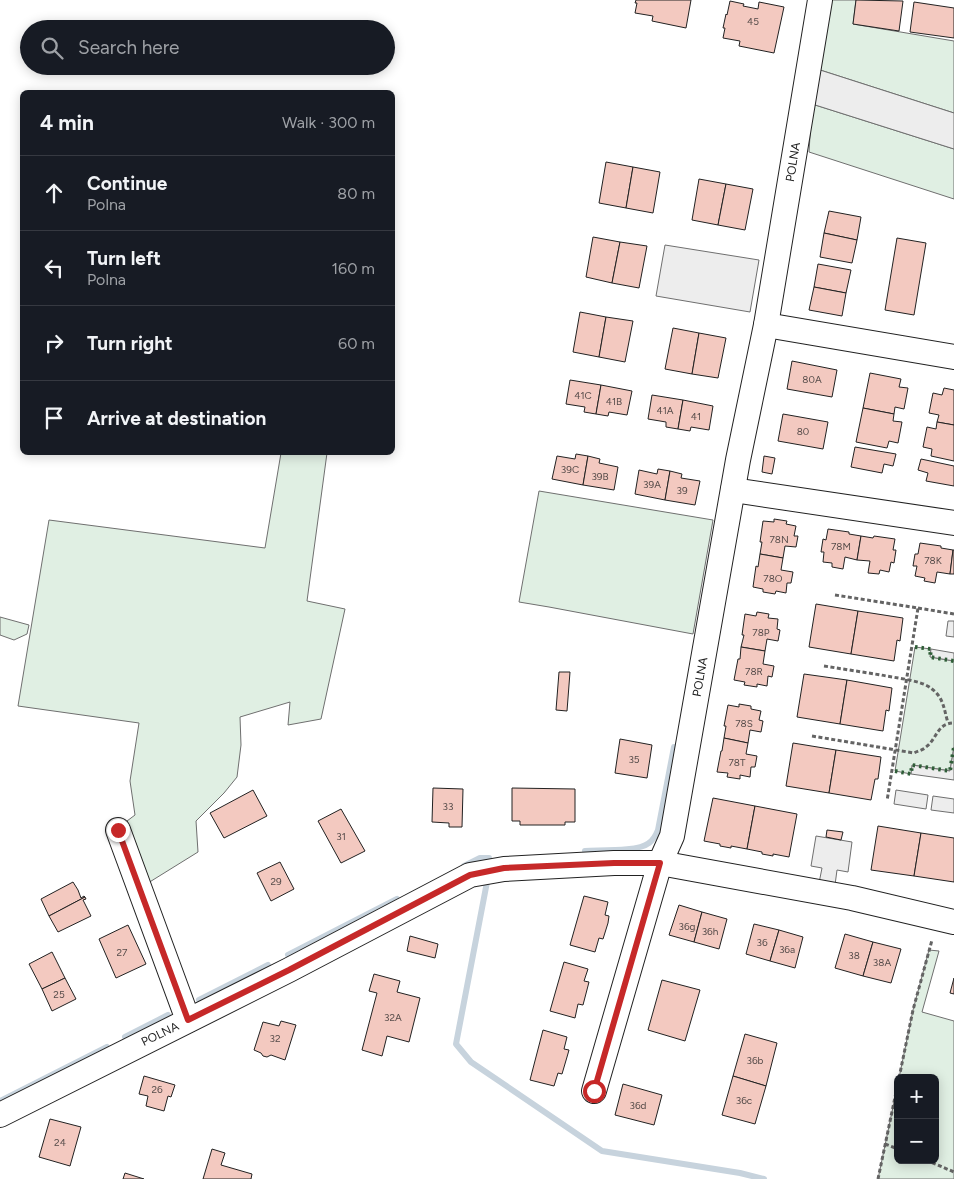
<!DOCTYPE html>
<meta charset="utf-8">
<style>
:root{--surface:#171b24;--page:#242831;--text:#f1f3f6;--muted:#9ea1a6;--line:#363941}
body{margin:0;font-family:Figtree,sans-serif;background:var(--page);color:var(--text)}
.controls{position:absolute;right:15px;bottom:15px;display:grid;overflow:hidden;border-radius:8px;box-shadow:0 2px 12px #0003}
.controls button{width:45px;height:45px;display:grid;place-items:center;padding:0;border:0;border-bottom:1px solid var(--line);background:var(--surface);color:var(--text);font:25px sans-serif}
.stop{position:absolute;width:15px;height:15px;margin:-11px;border:4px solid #c62828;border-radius:50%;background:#fff}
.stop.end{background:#c62828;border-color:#fff;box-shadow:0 1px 5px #0008}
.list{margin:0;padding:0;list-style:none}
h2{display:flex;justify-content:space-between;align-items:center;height:65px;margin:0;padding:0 20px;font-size:21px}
h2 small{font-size:16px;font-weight:400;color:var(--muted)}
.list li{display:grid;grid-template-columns:32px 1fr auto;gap:15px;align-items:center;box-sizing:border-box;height:75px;padding:0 20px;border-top:1px solid var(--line)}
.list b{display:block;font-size:19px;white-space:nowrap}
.list p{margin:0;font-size:16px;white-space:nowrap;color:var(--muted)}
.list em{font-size:16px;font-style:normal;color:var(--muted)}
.icon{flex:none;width:28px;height:28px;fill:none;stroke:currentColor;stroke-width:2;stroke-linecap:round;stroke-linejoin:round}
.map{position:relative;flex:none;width:954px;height:1179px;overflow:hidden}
.search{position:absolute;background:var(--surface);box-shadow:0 2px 12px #0003;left:20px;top:20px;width:375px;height:55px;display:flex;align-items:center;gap:12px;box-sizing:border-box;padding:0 18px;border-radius:28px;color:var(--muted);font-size:19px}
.panel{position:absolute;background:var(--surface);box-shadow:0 2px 12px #0003;left:20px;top:90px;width:375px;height:365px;border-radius:8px}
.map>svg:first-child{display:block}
.green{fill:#e0efe3;stroke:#6f6f6f}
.parking{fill:#ededed;stroke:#6f6f6f}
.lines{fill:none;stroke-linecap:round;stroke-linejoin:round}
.stream{stroke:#c7d3dd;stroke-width:6}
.building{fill:#f3c9c0;stroke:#222}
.minor-casing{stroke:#222;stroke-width:26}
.path{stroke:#646464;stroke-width:3;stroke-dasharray:4 2.5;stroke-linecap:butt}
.minor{stroke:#fff;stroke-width:24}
.hedge{stroke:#2f5e38;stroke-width:4;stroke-dasharray:2.5 4;stroke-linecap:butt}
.route{stroke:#c62828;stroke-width:6}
.labels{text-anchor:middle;stroke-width:4;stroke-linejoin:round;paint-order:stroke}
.number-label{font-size:10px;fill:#564c4a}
.street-label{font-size:12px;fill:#222;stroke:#fff}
</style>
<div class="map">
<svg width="954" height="1179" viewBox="0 0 954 1179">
<rect width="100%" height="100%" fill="#fff"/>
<g class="green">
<path d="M 824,0 L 856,0 L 853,24 L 954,41 L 954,113 L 817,69 Z"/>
<path d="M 812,104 L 954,149 L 954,199 L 809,152 Z"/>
<path d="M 281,453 L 327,453 L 307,601 L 345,609 L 321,719 L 288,725 L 290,702 L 240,717 L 241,745 L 237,777 L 224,793 L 196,821 L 198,852 L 148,883 L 127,821 L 135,815 L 130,781 L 139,723 L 18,706 L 49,520 L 265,548 Z"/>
<path d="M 539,491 L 713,520 L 693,634 L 549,607 L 519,602 Z"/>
<path d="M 0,617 L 29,625 L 27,634 L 14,640 L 0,635 Z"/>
<path d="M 915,647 L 931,649 L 931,657 L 954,661 L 954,747 L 950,771 L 913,765 L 911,774 L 895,771 Z"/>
<path d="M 929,950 L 939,951 L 922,1012 L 954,1021 L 954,1179 L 878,1179 L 898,1083 L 898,1160 L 935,1160 L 935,1078 L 899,1078 L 913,1010 Z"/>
</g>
<g class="parking">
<path d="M 817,69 L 954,113 L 954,149 L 812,104 Z"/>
<path d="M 665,245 L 759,260 L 750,312 L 656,296 Z"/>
<path d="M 948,621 L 954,621 L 954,637 L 946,636 Z"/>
<path d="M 931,649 L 954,653 L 954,661 L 930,657 Z"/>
<path d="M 954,747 L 954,780 L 911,774 L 912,765 L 950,771 Z"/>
<path d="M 896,790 L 928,795 L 926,809 L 894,804 Z"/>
<path d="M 933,796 L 954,799 L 954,813 L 931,810 Z"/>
<path d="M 816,836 L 852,842 L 848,872 L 837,870 L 835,885 L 819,883 L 822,868 L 811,866 Z"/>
</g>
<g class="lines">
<g class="stream">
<path d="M 585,851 C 600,850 638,852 649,843 C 653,840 656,835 658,830 L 674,747"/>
<path d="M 464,866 L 480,858 L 489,858"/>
<path d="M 487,882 L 456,1044 L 471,1062 L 602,1151 L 740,1173 L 764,1179"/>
<path d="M 288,955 L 397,899"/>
<path d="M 199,1000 L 268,965"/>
<path d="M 125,1037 L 168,1015"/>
<path d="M 0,1101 L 107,1047"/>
</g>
</g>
<g class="building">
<path d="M 636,0 L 691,0 L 686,28 L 652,21 L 653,16 L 635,13 L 637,3 L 635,3 Z"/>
<path d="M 856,0 L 903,1 L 899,31 L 853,24 Z"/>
<path d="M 730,1 L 744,4 L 743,6 L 758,9 L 759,2 L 784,7 L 774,53 L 739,46 L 740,41 L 723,38 L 725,28 L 723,28 L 726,14 L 727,15 Z"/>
<path d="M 914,2 L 954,8 L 954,38 L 910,32 Z"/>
<path d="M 606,162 L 633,167 L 626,208 L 599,203 Z"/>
<path d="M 633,167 L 660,172 L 653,213 L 626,208 Z"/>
<path d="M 699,179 L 726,184 L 718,225 L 692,220 Z"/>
<path d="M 726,184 L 753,189 L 745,230 L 718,225 Z"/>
<path d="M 829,211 L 861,217 L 857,240 L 824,233 Z"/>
<path d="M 824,233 L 857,240 L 852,263 L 820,257 Z"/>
<path d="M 593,237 L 620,242 L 612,283 L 586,277 Z"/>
<path d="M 897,238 L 926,243 L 914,315 L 885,310 Z"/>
<path d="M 620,242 L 647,246 L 639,288 L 612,283 Z"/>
<path d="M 818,264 L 851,270 L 846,293 L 814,287 Z"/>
<path d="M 814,287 L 846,293 L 842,316 L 809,310 Z"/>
<path d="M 580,312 L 606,317 L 599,357 L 573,352 Z"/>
<path d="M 606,317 L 633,321 L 625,362 L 599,357 Z"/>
<path d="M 673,328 L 699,333 L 692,374 L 665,369 Z"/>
<path d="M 699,333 L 726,338 L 718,378 L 692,374 Z"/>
<path d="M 792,361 L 837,370 L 832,397 L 787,389 Z"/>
<path d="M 870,373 L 901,379 L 899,387 L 908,388 L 904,409 L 895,407 L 894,414 L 863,408 Z"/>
<path d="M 570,380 L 601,385 L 596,414 L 584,412 L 585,407 L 566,404 Z"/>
<path d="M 601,385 L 632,391 L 627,415 L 609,412 L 608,416 L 596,414 Z"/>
<path d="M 944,388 L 954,390 L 954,425 L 937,422 L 939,415 L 929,413 L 933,393 L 942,395 Z"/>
<path d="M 652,395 L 683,400 L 678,429 L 666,427 L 666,422 L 648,419 Z"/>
<path d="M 683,400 L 713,406 L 709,430 L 691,427 L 690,431 L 678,429 Z"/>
<path d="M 863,408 L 894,414 L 893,421 L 902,422 L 898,443 L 889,441 L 887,448 L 856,442 Z"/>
<path d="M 783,414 L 828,422 L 823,449 L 778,441 Z"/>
<path d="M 937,422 L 954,425 L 954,461 L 931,456 L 932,449 L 923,447 L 927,427 L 936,429 Z"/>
<path d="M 855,447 L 896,454 L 893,466 L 884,464 L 882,473 L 851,467 Z"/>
<path d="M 576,454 L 588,456 L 583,485 L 552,479 L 557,456 L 575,459 Z"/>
<path d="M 588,456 L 600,459 L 599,463 L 618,467 L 614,490 L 583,485 Z"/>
<path d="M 764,456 L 775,458 L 772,474 L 762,472 Z"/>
<path d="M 921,459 L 954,466 L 954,486 L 926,481 L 928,473 L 918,470 Z"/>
<path d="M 658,469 L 670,471 L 665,500 L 635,494 L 639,470 L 657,474 Z"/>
<path d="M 670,471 L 682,474 L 681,478 L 700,481 L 695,505 L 665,500 Z"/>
<path d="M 774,519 L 787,521 L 786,524 L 796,526 L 794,536 L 798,536 L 796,547 L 785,546 L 783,558 L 760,554 L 762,542 L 760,542 L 763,521 L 774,522 Z"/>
<path d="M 828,529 L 849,532 L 849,534 L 861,536 L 857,560 L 845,557 L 843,569 L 832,567 L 832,563 L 823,562 L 824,552 L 821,552 L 823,539 L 826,540 Z"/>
<path d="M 861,536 L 873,538 L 874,536 L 895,539 L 893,550 L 896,550 L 894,563 L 891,562 L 889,572 L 880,570 L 879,574 L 868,573 L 870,561 L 857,560 Z"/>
<path d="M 920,543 L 941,546 L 941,548 L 953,550 L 950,574 L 937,572 L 935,583 L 924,581 L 925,578 L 915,576 L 917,566 L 913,566 L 915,554 L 918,554 Z"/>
<path d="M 953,550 L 954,550 L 954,574 L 950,574 Z"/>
<path d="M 760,554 L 783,558 L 781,570 L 793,572 L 791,583 L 787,583 L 786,593 L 776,591 L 775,594 L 763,592 L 763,589 L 753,587 L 756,566 L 758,567 Z"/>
<path d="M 816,604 L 858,611 L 851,654 L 809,647 Z"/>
<path d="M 858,611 L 903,618 L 900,641 L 897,640 L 894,661 L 851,654 Z"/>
<path d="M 757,612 L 769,614 L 768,618 L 778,619 L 777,629 L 780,630 L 778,641 L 767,639 L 765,651 L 741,647 L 744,635 L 742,635 L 745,614 L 756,616 Z"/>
<path d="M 741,647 L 765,651 L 763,664 L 774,666 L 772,677 L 768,676 L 767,686 L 757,684 L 757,687 L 744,685 L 745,682 L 734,680 L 738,659 L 740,659 Z"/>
<path d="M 559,672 L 570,672 L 567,711 L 556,710 Z"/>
<path d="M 804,674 L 847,680 L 840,724 L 797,717 Z"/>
<path d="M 847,680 L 892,688 L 889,711 L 886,710 L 883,731 L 840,724 Z"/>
<path d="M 739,704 L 751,706 L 751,709 L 761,711 L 759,720 L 763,721 L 761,732 L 750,730 L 748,743 L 724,738 L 726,726 L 724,726 L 728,705 L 739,707 Z"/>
<path d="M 724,738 L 748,743 L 746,754 L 757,756 L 755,767 L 751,767 L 750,777 L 740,775 L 740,779 L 727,777 L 728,773 L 717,772 L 721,751 L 722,751 Z"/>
<path d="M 620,739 L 652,745 L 647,778 L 615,773 Z"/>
<path d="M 793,743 L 836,750 L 829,793 L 786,786 Z"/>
<path d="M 836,750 L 881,757 L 878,779 L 875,779 L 871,800 L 829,793 Z"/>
<path d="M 433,788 L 463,789 L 462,827 L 449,827 L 449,823 L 432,822 Z"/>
<path d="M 512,788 L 575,789 L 575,822 L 565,822 L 565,825 L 520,825 L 520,821 L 512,821 Z"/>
<path d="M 253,790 L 267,816 L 224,838 L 210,813 Z"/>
<path d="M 713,798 L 755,806 L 747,849 L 731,846 L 731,848 L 720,846 L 720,844 L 704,841 Z"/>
<path d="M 755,806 L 797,814 L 789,857 L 773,854 L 773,856 L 762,854 L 762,852 L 747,849 Z"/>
<path d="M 341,809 L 365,851 L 341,863 L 318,821 Z"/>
<path d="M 878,826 L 921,833 L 914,876 L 871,870 Z"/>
<path d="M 827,830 L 843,832 L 841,840 L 826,837 Z"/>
<path d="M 921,833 L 954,838 L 954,882 L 914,876 Z"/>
<path d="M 280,862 L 294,889 L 271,901 L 257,873 Z"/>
<path d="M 73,882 L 78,890 L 81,898 L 84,896 L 85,897 L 49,916 L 41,899 Z"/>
<path d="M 584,896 L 608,902 L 605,915 L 609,916 L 608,923 L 603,939 L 599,938 L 595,952 L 570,945 Z"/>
<path d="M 85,897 L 86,899 L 83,900 L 91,916 L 58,932 L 49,916 Z"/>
<path d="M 679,905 L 702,912 L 694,942 L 669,935 Z"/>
<path d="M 702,912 L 727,919 L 719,949 L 694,942 Z"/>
<path d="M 754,924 L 779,930 L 770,961 L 746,954 Z"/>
<path d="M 128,925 L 146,964 L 116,978 L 99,939 Z"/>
<path d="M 779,930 L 803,937 L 795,968 L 770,961 Z"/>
<path d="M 845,934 L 873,942 L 863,976 L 835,968 Z"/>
<path d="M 410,936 L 438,944 L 435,958 L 407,951 Z"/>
<path d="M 873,942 L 901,949 L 891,983 L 863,976 Z"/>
<path d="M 52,952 L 65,978 L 42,989 L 29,964 Z"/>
<path d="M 564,962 L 588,969 L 584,981 L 589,982 L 583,1005 L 578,1004 L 575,1018 L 550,1011 Z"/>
<path d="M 374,974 L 400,981 L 397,992 L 420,998 L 409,1042 L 387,1036 L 382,1056 L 362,1050 L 377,993 L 369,991 Z"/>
<path d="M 65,978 L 76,999 L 52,1011 L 42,989 Z"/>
<path d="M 954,978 L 954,994 L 950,993 Z"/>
<path d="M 662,980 L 700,990 L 685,1041 L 648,1030 Z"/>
<path d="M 281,1021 L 296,1025 L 285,1060 L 271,1055 L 267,1057 L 263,1056 L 261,1053 L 254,1050 L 263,1022 L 279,1026 Z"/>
<path d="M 543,1030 L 567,1037 L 564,1049 L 569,1050 L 567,1057 L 562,1074 L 558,1073 L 554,1086 L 530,1080 Z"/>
<path d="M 745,1034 L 777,1043 L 766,1086 L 733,1076 Z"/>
<path d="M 144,1076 L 175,1085 L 171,1097 L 168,1096 L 164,1111 L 146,1106 L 148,1096 L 139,1094 Z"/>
<path d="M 733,1076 L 766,1086 L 755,1124 L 722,1115 Z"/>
<path d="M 623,1084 L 662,1095 L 654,1125 L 615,1115 Z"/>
<path d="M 50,1119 L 81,1127 L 70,1166 L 39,1157 Z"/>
<path d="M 212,1149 L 225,1153 L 221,1165 L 252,1174 L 251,1179 L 203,1179 Z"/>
<path d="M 125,1173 L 144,1179 L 123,1179 Z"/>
</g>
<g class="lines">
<defs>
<g id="minor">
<path d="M 766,325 L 954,357"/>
<path d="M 733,490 L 954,523"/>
<path d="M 118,830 L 188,1020"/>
<path d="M 594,1091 L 660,863 L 672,836 L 738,460 L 766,325 L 820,0"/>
<path d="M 0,1115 L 289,970 L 470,875 L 504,869 L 614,863 L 660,863 L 852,898 L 954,922"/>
</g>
</defs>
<use href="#minor" class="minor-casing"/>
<g class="path">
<path d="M 835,595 L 918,608 L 887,801"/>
<path d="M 918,608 L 954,614"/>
<path d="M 824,666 C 843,669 862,672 881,675 C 895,678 922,680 932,689 C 944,698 944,710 948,723"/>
<path d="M 812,736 L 914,753 C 918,751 923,750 926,747 C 937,739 937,723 954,723"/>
<path d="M 899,1078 L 913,1010 L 932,940"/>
<path d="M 885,1144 L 898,1149"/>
<path d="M 926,1160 L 954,1172"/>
<path d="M 878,1179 L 898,1083"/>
</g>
<use href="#minor" class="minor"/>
<g class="hedge">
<path d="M 915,647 L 931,649 L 930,657 L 954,661"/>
<path d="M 895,771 L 911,774 L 912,765 L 950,771 L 954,747"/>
</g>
</g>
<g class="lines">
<path class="route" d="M 118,830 L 188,1020 L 289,970 L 470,875 L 504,868 L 614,863 L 660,863 L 594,1091"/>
</g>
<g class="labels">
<g class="number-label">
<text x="753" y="25">45</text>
<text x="812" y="383">80A</text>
<text x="583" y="399">41C</text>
<text x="614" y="405">41B</text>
<text x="665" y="414">41A</text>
<text x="696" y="420">41</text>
<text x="803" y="435">80</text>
<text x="570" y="473">39C</text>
<text x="600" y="480">39B</text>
<text x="652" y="488">39A</text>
<text x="682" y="494">39</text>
<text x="779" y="543">78N</text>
<text x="841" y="550">78M</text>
<text x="933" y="564">78K</text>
<text x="773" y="582">78O</text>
<text x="761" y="636">78P</text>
<text x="754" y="675">78R</text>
<text x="744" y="727">78S</text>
<text x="634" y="763">35</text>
<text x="737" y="766">78T</text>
<text x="448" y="810">33</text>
<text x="341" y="840">31</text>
<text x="276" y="885">29</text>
<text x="687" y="930">36g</text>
<text x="710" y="935">36h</text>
<text x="762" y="946">36</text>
<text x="787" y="953">36a</text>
<text x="122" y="956">27</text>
<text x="854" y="959">38</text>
<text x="882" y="966">38A</text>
<text x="59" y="998">25</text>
<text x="393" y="1021">32A</text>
<text x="275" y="1042">32</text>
<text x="755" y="1064">36b</text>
<text x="157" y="1093">26</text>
<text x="744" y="1104">36c</text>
<text x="638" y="1109">36d</text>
<text x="60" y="1146">24</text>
</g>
<g class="street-label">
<text transform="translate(793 162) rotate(-81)" y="4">POLNA</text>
<text transform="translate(700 677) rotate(-80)" y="4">POLNA</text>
<text transform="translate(160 1034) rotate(-26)" y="4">POLNA</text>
</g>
</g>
</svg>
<div class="controls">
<button>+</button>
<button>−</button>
</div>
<div class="stop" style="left:594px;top:1091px"></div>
<div class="stop end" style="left:118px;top:830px"></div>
<div class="search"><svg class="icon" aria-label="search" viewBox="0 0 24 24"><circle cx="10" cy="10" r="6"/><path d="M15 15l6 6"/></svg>Search here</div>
<section class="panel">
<h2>4 min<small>Walk · 300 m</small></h2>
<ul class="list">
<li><svg class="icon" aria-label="ahead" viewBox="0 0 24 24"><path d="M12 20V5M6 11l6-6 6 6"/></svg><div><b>Continue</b><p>Polna</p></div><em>80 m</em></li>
<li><svg class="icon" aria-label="left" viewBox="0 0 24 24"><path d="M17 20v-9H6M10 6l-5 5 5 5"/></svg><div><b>Turn left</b><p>Polna</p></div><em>160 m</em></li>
<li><svg class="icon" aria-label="right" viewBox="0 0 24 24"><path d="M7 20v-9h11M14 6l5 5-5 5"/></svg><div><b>Turn right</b></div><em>60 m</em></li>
<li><svg class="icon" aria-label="arrive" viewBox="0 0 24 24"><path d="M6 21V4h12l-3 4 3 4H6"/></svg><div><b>Arrive at destination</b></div></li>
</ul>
</section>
</div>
